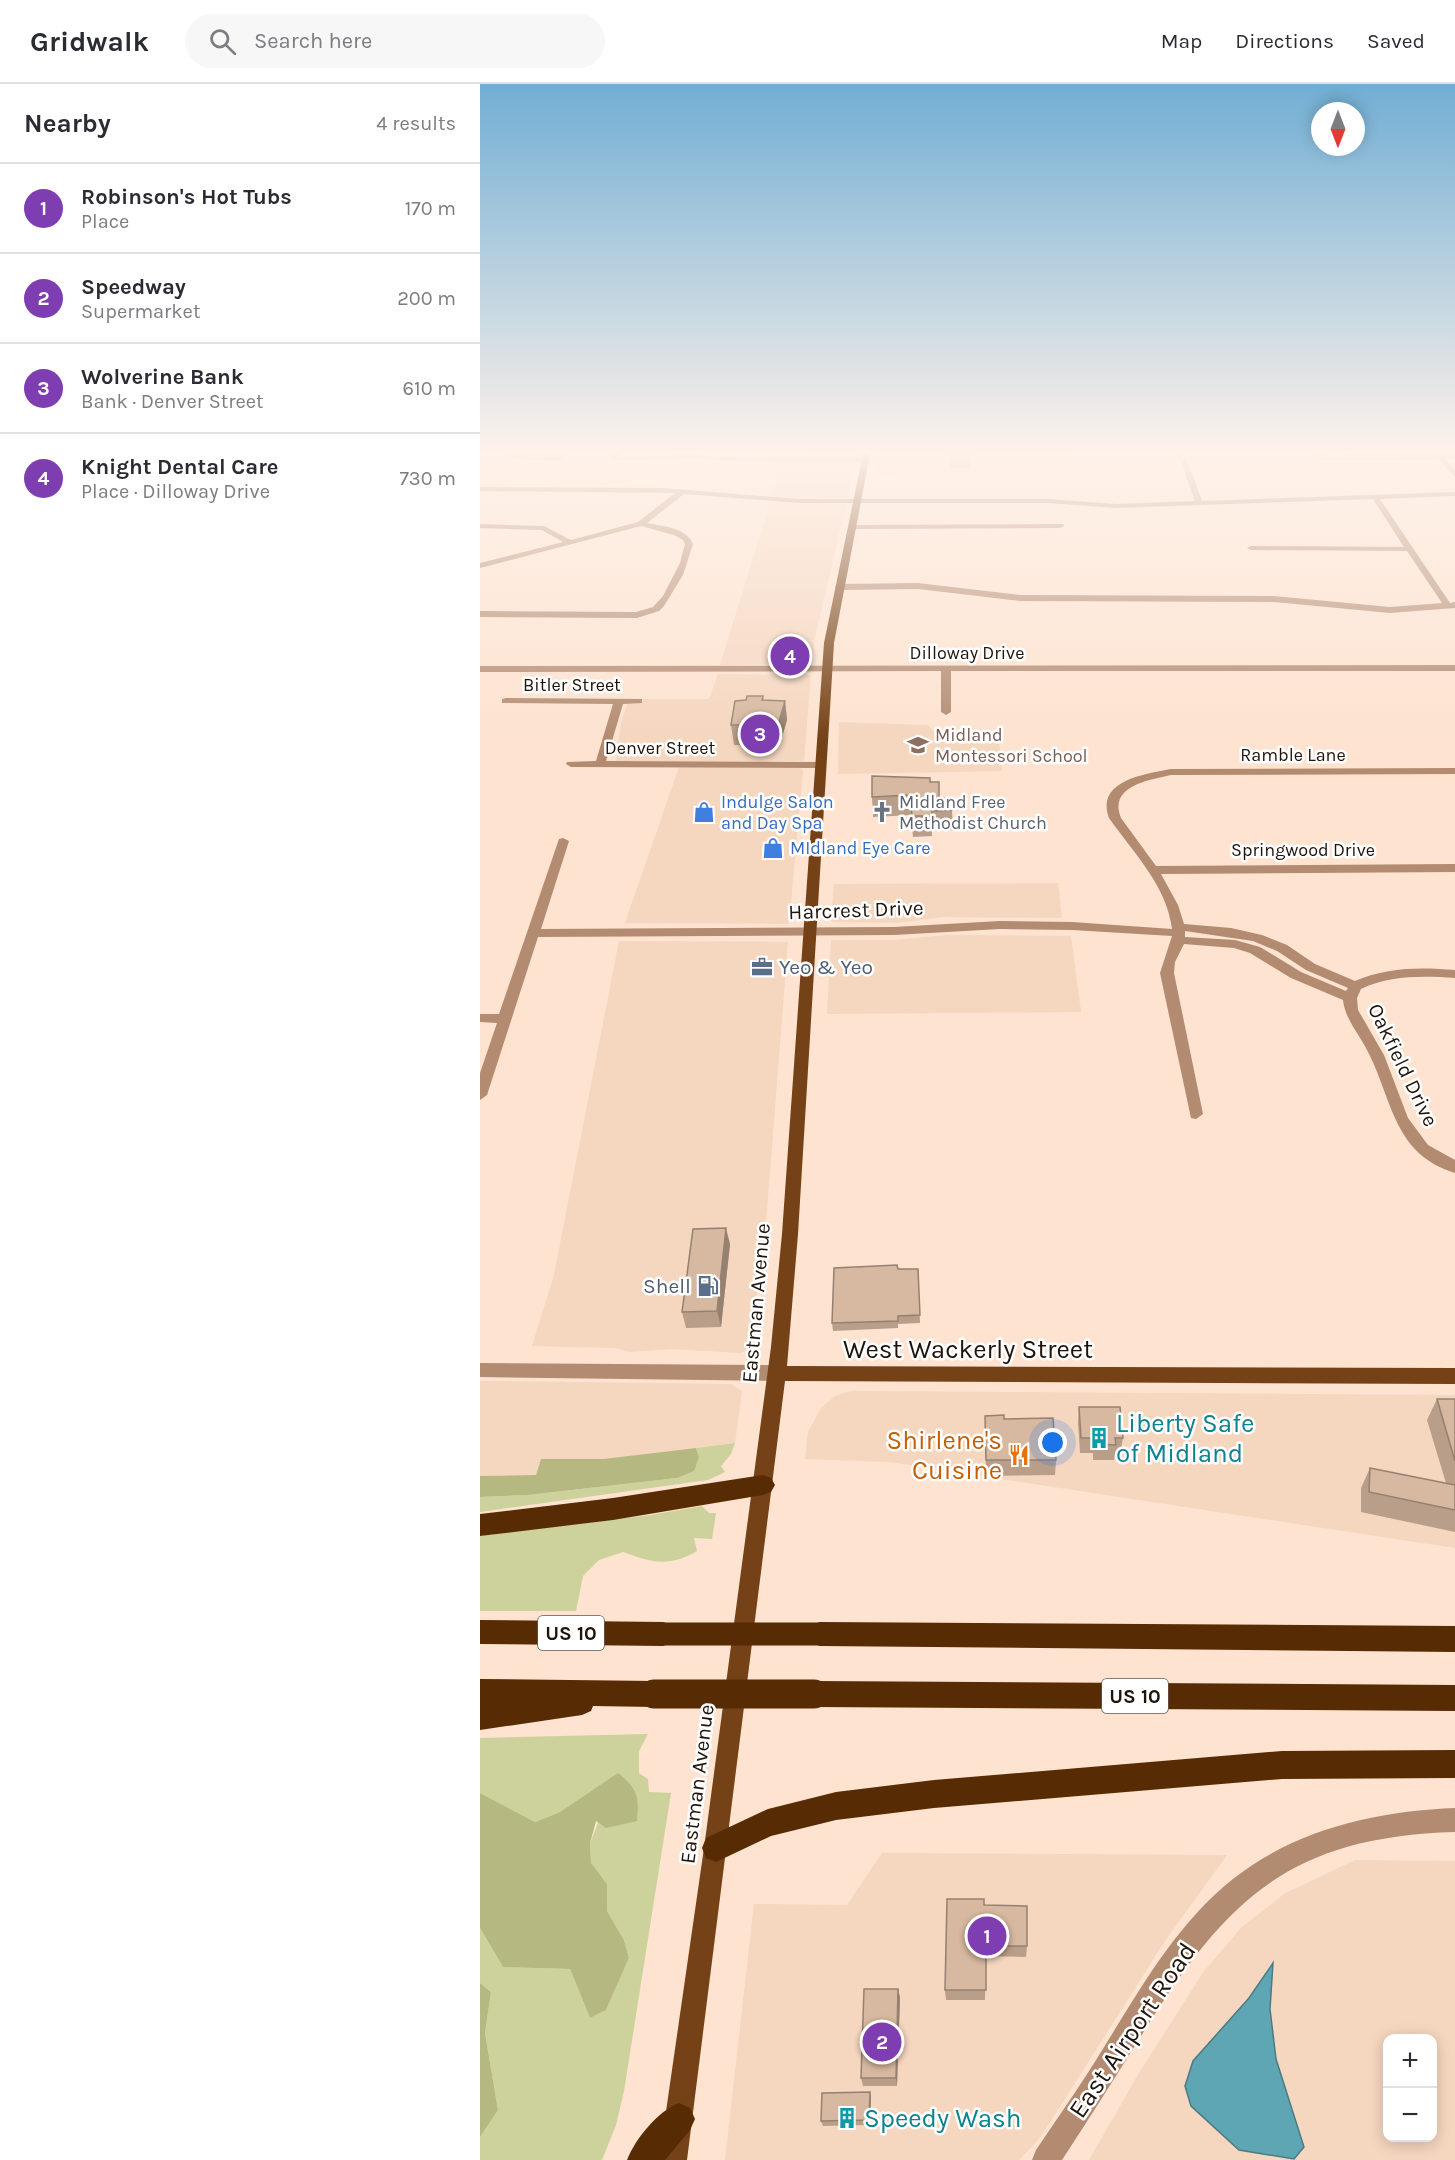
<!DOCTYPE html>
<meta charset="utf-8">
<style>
:root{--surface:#fff;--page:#f7f7f7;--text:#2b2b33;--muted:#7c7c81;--line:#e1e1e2;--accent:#7e3db1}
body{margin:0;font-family:Karla,sans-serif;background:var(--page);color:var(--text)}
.controls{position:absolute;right:18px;bottom:18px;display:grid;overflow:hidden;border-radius:12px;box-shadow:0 3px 15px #0003}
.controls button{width:54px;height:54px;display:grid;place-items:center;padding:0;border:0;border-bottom:2px solid var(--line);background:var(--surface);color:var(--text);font:30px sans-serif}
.compass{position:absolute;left:831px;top:18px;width:54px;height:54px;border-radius:50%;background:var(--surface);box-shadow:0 3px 15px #0003;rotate:180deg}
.you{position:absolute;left:573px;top:1359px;width:21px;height:21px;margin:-15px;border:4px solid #fff;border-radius:50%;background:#1a73e8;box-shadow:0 0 0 9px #1a73e833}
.badge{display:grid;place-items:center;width:39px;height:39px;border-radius:50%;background:var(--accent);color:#fff;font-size:20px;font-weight:700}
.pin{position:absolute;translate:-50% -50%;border:3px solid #fff;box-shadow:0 2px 6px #0006}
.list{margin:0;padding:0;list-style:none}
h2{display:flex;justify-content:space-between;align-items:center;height:78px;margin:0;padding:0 24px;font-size:26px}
h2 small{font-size:20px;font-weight:400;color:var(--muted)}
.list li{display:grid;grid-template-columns:39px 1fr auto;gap:18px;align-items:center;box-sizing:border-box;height:90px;padding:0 24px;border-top:2px solid var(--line)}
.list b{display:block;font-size:22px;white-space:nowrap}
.list p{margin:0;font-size:20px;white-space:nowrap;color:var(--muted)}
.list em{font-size:20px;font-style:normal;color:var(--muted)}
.icon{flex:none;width:33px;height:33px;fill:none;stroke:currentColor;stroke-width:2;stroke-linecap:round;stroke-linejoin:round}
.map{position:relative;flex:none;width:975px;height:2076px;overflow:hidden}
header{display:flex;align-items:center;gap:36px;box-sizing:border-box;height:84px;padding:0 30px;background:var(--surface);border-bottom:2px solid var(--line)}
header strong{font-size:28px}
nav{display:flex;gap:33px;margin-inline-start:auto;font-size:21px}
.search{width:420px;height:54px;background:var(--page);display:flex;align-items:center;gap:15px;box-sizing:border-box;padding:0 21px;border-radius:33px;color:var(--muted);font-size:22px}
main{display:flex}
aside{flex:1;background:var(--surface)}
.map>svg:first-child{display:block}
.built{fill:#f5d6bf;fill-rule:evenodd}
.green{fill:#cdd19c}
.forest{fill:#b5b981}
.water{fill:#5fa6b5;stroke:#4c7a82;stroke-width:1.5}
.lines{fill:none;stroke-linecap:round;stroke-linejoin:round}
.minor{fill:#b28b71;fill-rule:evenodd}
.major{fill:#754116;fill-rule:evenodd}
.highway{fill:#572b04;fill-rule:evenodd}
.highway-bridge-far1{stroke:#572b04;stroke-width:23}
.highway-bridge{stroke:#572b04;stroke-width:29}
.wall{fill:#b99e8a}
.shaded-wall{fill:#968170}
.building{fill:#d7b8a0;stroke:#968170;stroke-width:1.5}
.labels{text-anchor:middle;stroke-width:5;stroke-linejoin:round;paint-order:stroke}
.far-street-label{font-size:18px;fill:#1f140b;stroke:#fff}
.far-education-label{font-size:18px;fill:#785e54;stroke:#fff;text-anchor:start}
.far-shop-label{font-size:18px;fill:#366cbe;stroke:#fff;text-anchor:start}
.far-worship-label{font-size:18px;fill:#5b616d;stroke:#fff;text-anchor:start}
.shield{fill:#fff;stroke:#625a54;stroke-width:1.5}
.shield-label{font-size:20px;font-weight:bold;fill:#1f140b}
.street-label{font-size:21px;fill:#1f140b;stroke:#fff}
.service-label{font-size:21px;fill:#4e5e75;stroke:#fff;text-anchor:start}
.near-street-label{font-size:26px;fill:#1f140b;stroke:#fff}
.near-culture-label{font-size:26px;fill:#0d838f;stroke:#fff;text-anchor:start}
.near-food-label{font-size:26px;fill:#c56008;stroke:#fff;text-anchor:end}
</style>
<header>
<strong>Gridwalk</strong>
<div class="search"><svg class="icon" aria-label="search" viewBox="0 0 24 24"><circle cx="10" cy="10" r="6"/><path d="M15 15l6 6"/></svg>Search here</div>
<nav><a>Map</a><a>Directions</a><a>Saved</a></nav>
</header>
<main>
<aside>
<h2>Nearby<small>4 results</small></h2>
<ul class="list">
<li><span class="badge">1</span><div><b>Robinson's Hot Tubs</b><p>Place</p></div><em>170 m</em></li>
<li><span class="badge">2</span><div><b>Speedway</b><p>Supermarket</p></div><em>200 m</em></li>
<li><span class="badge">3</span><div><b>Wolverine Bank</b><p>Bank · Denver Street</p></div><em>610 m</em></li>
<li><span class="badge">4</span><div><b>Knight Dental Care</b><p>Place · Dilloway Drive</p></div><em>730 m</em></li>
</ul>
</aside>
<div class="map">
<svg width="975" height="2076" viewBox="0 0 975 2076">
<rect width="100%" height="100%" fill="#fde3d0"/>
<g class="built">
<path d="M 328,365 L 379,365 L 376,373 L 326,373 Z"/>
<path d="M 399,365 L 592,365 L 595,384 L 502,384 L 497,390 L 395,391 Z"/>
<path d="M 289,378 L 376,378 L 367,414 L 292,412 L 298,391 L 286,390 Z"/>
<path d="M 290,419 L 366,421 L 334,557 L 332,580 L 240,581 Z"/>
<path d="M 238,590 L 331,591 L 324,677 L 136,677 L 141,639 L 147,620 L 160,619 L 162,615 L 229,615 Z"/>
<path d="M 359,638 L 448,641 L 454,647 L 518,647 L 522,687 L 358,690 Z"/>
<path d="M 199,683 L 306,684 L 321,684 L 323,687 L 309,840 L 145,839 Z"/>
<path d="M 578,799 L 582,834 L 463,833 L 417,839 L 351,838 L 354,800 Z"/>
<path d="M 467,851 L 591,852 L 601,928 L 347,930 L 351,856 L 414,856 Z"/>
<path d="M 139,857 L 308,858 L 285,1151 L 270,1259 L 269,1264 L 261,1269 L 191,1265 L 150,1268 L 135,1264 L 52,1262 L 74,1191 Z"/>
<path d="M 0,1297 L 251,1300 L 262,1307 L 255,1359 L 123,1375 L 61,1375 L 56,1391 L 0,1392 Z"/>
<path d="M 371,1307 L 975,1311 L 975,1464 L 410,1378 L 325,1375 L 328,1348 L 341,1324 L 355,1312 Z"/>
<path d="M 402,1769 L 747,1771 L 685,1857 L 560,2054 L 539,2076 L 245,2076 L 274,1820 L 367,1821 Z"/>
<path d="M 875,1776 L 975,1777 L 975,2076 L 609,2076 L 659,1989 L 724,1887 L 762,1843 L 804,1810 ZM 908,1954 L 952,1954 L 952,2054 L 908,2054 Z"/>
</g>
<g class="green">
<path d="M 255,1359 L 251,1370 L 241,1382 L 245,1388 L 228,1396 L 0,1428 L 0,1413 L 48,1411 L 197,1394 L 219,1373 L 216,1364 Z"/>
<path d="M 222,1422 L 229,1429 L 236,1429 L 232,1455 L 214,1454 L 217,1467 C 188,1484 171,1478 143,1468 L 119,1476 L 103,1492 L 96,1527 L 0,1527 L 0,1452 L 170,1431 Z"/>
<path d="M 168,1650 L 159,1667 L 159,1689 L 168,1695 L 169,1708 L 191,1709 L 144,2007 L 136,2041 L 122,2076 L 0,2076 L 0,2053 L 18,2026 L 5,1949 L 11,1908 L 0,1899 L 0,1844 L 23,1883 L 90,1885 L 110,1934 L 126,1926 L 149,1874 L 144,1856 L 127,1827 L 127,1800 L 111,1780 L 110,1759 L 138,1690 L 80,1728 L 55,1738 L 0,1709 L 0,1654 Z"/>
</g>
<g class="forest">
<path d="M 216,1364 L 219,1373 L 214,1387 L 197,1394 L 48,1411 L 0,1413 L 0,1392 L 56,1391 L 61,1375 L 123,1375 Z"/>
<path d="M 138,1689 C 158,1705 159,1712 157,1737 L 126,1744 L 116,1737 L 110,1759 L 111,1779 L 127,1800 L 127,1827 L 144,1856 L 149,1874 L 126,1926 L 110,1934 L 90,1885 L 23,1883 L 0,1844 L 0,1709 L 55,1738 L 80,1728 Z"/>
<path d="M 0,1899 L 11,1908 L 5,1949 L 18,2026 L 0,2053 Z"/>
</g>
<path class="water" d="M 793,1879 L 790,1925 L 796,1975 L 824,2063 L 814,2075 L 759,2066 L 711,2022 L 705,2002 L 713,1977 L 769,1914 Z"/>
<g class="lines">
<g class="minor">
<path d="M 23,365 L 30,365 L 32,370 L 58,372 L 73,368 L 86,372 L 76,377 L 30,374 Z"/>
<path d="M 135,365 L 142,365 L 138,373 C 221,370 303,373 386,374 L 390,376 L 386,378 L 254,377 L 215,374 L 131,376 Z"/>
<path d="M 696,365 L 703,365 L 722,417 L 975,408 L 975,412 L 900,415 L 970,519 L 975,518 L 975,524 L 910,529 L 794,518 L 540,517 L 438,505 L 359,506 L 355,503 L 359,500 L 438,499 L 540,511 L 794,512 L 910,523 L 962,519 L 927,467 L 771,466 L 767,464 L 771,462 L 924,463 L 893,415 L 637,424 L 567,419 L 319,419 L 204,410 L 167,439 C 183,442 207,444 213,460 L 203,491 L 184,522 L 179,527 L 157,534 L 0,533 L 0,527 L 156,528 L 173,523 L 183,512 L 200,479 L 205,460 L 203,456 L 194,451 L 161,442 L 0,484 L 0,479 L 83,458 L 62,446 L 0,444 L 0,440 L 64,442 L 91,456 L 158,438 L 195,409 L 0,407 L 0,403 L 182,404 L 319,415 L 567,415 L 637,420 L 715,417 Z"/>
<path d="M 828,365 L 835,365 L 844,372 L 955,371 L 953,368 L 956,366 L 962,371 L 975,371 L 975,375 L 966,375 L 975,386 L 975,393 L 958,375 L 844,376 L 835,373 Z"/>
<path d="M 583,440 L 584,442 L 580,444 L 372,445 L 368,443 L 372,441 Z"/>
<path d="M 975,581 L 975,587 L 471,587 L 471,628 L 466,631 L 461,628 L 461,587 L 0,588 L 0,582 Z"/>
<path d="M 26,614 L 162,615 L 162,619 L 143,620 L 126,677 L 340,678 L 345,681 L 340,684 L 91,683 L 86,680 L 87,678 L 116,677 L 133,620 L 22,619 L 22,615 Z"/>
<path d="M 975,684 L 975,690 L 691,691 C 669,696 628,702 641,734 L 676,782 L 975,780 L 975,788 L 681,790 L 698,821 L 704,840 L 751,844 L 782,851 L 807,861 L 835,880 L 875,897 C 907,883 941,883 975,886 L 975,894 C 942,892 911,891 881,905 L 877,914 L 878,926 L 904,971 L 928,1034 L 948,1061 L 975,1076 L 975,1089 C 914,1070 913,1018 889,970 C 881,952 865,936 863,916 L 811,894 L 770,869 L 754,864 L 704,860 L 695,878 L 694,889 L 723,1030 L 716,1035 L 711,1034 L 680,889 L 692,852 L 592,846 L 520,845 L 414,851 L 58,853 L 7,1011 L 0,1016 L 0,989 L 17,939 L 0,938 L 0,930 L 19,930 L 79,755 L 83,754 L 89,757 L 61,845 L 414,843 L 520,837 L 592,838 L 692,845 C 687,802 653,768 629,734 C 615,696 666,690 691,685 ZM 705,847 L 773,857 L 797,867 L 826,886 L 868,904 L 866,907 L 821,888 L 780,863 L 755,856 L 705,853 Z"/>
<path d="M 0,1279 L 297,1281 L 303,1284 L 306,1289 L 303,1294 L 297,1297 L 0,1293 Z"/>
<path d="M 975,1724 L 975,1748 C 805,1753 743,1819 658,1957 C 633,1997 608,2036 582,2076 L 552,2076 L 556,2066 C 578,2033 601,2001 621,1968 C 659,1907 696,1840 753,1795 C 816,1745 897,1727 975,1724 Z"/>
</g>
<path class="major" d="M 384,365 L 391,365 L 354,559 L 318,1150 L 307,1282 L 975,1284 L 975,1300 L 305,1297 L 207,2076 L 179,2076 L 224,1764 L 291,1263 L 302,1150 L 344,559 Z"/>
<g class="highway">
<path d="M 283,1391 L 291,1394 L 295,1401 L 291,1408 L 283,1411 L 133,1436 L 0,1452 L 0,1430 L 133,1414 Z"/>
<path d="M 0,1536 L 183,1538 L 192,1541 L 196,1550 L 192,1559 L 183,1562 L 0,1560 Z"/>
<path d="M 340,1538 L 975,1542 L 975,1568 L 340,1562 L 331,1559 L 327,1550 L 331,1541 Z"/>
<path d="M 0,1595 L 174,1597 L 183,1601 L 187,1610 L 183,1619 L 174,1623 L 113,1622 L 111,1627 L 102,1631 L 0,1646 Z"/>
<path d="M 334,1597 L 975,1601 L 975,1627 L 334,1623 L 325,1619 L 321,1610 L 325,1601 Z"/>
<path d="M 975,1666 L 975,1694 L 802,1695 L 454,1724 L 356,1736 L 291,1752 L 236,1778 L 226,1774 L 222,1764 L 226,1754 L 288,1725 L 356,1708 L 454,1696 L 802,1667 Z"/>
<path d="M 199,2019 L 210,2024 L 215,2035 L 210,2046 L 185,2076 L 147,2076 C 155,2055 178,2027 199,2019 Z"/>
</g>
<path class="highway-bridge-far1" d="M 183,1550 L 340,1550"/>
<path class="highway-bridge" d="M 174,1610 L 334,1610"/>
</g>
<g class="wall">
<path d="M 470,365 L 491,365 L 490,384 L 470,384 Z"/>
<path d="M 283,612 L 284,616 L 305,617 L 307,636 L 300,660 L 286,660 L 285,667 L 266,667 L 265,661 L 254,661 L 251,641 L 266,616 Z"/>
<path d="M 450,698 L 459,714 L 472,726 L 473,746 L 452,747 L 452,752 L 433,753 L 431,731 L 393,733 L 392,713 Z"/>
<path d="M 250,1160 L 241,1243 L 206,1244 L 202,1228 Z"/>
<path d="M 418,1185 L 438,1185 L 440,1239 L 418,1240 L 418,1244 L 353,1247 L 352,1239 Z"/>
<path d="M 957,1315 L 975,1315 L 975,1448 L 881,1428 L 881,1404 L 890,1384 L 966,1399 L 947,1336 Z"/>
<path d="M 599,1323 L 643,1354 L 640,1370 L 635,1370 L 634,1376 L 613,1376 L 613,1369 L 600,1369 L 598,1338 Z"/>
<path d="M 505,1332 L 524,1335 L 576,1376 L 575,1391 L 506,1392 Z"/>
<path d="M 504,1821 L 547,1862 L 546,1873 L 506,1872 L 505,1916 L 466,1916 L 465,1906 Z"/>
<path d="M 418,1905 L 420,1914 L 417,2002 L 383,2002 L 381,1994 Z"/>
<path d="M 390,2008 L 391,2014 L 390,2041 L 343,2042 L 341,2037 Z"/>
</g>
<g class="shaded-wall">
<path d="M 305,617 L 307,636 L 300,660 L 298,641 Z"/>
<path d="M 284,641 L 286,660 L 285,667 L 283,648 Z"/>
<path d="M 246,1144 L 250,1160 L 241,1243 L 237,1227 Z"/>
<path d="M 418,1905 L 420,1914 L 417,2002 L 416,1994 Z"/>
<path d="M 390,2008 L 391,2014 L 390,2041 L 389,2036 Z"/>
</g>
<g class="building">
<rect x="470" y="365" width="20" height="8"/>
<path d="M 267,612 L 283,612 L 282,616 L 305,617 L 298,641 L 284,641 L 283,648 L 264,648 L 265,641 L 251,641 L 255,617 L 266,616 Z"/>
<path d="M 392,692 L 450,694 L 450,698 L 459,698 L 459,714 L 472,714 L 472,726 L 452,727 L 452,732 L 432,732 L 430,711 L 392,713 Z"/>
<path d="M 246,1144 L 237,1227 L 202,1228 L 213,1145 Z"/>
<path d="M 417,1181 L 418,1185 L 438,1185 L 440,1231 L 418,1232 L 418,1237 L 352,1239 L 354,1184 Z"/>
<path d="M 957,1315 L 975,1315 L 975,1377 Z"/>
<path d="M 599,1323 L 640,1323 L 643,1354 L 635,1354 L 636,1361 L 615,1360 L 615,1354 L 601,1354 Z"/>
<path d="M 524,1331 L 524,1335 L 573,1334 L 576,1376 L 506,1376 L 505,1332 Z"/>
<path d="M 890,1384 L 975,1401 L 975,1426 L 889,1408 Z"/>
<path d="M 467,1815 L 504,1815 L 504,1821 L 547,1822 L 547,1862 L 506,1862 L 506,1906 L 465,1906 Z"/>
<path d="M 384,1905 L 418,1905 L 416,1994 L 381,1994 Z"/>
<path d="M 390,2008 L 389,2036 L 341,2037 L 342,2009 Z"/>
</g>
<linearGradient id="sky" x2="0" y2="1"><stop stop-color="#71aed4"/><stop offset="0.56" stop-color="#fef2ea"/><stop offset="1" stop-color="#fef2ea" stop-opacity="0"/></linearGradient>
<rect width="975" height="656" fill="url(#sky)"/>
<defs>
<symbol id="school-bare" viewBox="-9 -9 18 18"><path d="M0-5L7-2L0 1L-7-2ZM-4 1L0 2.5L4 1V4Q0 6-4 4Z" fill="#8d6e63" stroke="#fff" stroke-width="2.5" paint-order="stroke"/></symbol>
<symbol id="shop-bare" viewBox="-9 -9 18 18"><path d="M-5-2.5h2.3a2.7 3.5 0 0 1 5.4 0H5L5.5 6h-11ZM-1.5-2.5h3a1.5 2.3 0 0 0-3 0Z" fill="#3f7fe0" stroke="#fff" stroke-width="2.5" paint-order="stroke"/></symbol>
<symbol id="church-bare" viewBox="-9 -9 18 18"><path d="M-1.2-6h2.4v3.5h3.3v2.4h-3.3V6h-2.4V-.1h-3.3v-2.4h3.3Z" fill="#6b7280" stroke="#fff" stroke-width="2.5" paint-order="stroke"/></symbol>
<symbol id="office-bare" viewBox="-9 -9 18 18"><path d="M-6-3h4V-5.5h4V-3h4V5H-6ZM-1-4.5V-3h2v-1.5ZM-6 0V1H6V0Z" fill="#5c6f8a" stroke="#fff" stroke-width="2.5" paint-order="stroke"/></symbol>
<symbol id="fuel-bare" viewBox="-9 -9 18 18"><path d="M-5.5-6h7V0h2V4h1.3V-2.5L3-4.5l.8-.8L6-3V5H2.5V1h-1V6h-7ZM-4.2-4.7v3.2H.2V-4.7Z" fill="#5c6f8a" stroke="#fff" stroke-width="2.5" paint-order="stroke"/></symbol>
<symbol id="building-bare" viewBox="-9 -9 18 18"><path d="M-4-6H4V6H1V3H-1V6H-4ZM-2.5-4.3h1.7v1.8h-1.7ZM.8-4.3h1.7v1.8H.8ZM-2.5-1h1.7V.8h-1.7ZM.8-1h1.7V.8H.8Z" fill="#0f9aa8" stroke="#fff" stroke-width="2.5" paint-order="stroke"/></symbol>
<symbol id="restaurant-bare" viewBox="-9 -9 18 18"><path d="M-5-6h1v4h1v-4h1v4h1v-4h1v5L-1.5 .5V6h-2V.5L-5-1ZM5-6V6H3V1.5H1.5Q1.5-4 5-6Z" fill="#e8710a" stroke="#fff" stroke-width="2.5" paint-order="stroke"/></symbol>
</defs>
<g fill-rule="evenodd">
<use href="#school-bare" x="423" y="646" width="30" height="30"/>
<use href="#shop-bare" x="209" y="713" width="30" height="30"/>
<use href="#church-bare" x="387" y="713" width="30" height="30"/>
<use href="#shop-bare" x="278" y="749" width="30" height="30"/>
<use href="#office-bare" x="267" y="868" width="30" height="30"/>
<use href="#fuel-bare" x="213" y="1187" width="30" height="30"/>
<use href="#building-bare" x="604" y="1339" width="30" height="30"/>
<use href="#restaurant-bare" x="524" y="1356" width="30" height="30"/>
<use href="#building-bare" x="352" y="2019" width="30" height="30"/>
</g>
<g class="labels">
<g class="far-street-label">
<text x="487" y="575">Dilloway Drive</text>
<text x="92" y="607">Bitler Street</text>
<text x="180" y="670">Denver Street</text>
<text x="813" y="677">Ramble Lane</text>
<text x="823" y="772">Springwood Drive</text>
</g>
<g class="far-education-label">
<text x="455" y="657">Midland<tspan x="455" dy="21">Montessori School</tspan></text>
</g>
<g class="far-shop-label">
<text x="241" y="724">Indulge Salon<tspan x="241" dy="21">and Day Spa</tspan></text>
<text x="310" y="770">MIdland Eye Care</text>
</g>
<g class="far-worship-label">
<text x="419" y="724">Midland Free<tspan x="419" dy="21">Methodist Church</tspan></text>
</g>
<g class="shield">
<rect x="58" y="1532" width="66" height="34" rx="4.5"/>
<rect x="622" y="1595" width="66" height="34" rx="4.5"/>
</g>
<g class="shield-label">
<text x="91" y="1556">US 10</text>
<text x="655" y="1619">US 10</text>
</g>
<g class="street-label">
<text transform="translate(376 826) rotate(-2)" y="7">Harcrest Drive</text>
<text transform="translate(923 981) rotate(64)" y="7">Oakfield Drive</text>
<text transform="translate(276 1219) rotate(-85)" y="7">Eastman Avenue</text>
<text transform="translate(217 1700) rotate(-83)" y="7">Eastman Avenue</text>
</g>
<g class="service-label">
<text x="299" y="890">Yeo &amp; Yeo</text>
<text x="211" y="1209" text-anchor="end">Shell</text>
</g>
<g class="near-street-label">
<text x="488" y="1274">West Wackerly Street</text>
<text transform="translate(652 1946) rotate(-56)" y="9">East Airport Road</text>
</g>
<g class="near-culture-label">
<text x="636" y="1348">Liberty Safe<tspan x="636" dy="30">of Midland</tspan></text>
<text x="384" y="2043">Speedy Wash</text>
</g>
<g class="near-food-label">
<text x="522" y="1365">Shirlene's<tspan x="522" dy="30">Cuisine</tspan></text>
</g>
</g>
</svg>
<div class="controls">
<button>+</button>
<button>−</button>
</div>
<svg class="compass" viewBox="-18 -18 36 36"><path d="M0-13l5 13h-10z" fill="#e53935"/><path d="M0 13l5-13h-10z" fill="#7c7c81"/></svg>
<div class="you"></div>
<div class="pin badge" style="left:507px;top:1852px">1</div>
<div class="pin badge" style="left:402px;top:1958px">2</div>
<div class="pin badge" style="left:280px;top:650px">3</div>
<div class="pin badge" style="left:310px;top:572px">4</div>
</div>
</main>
